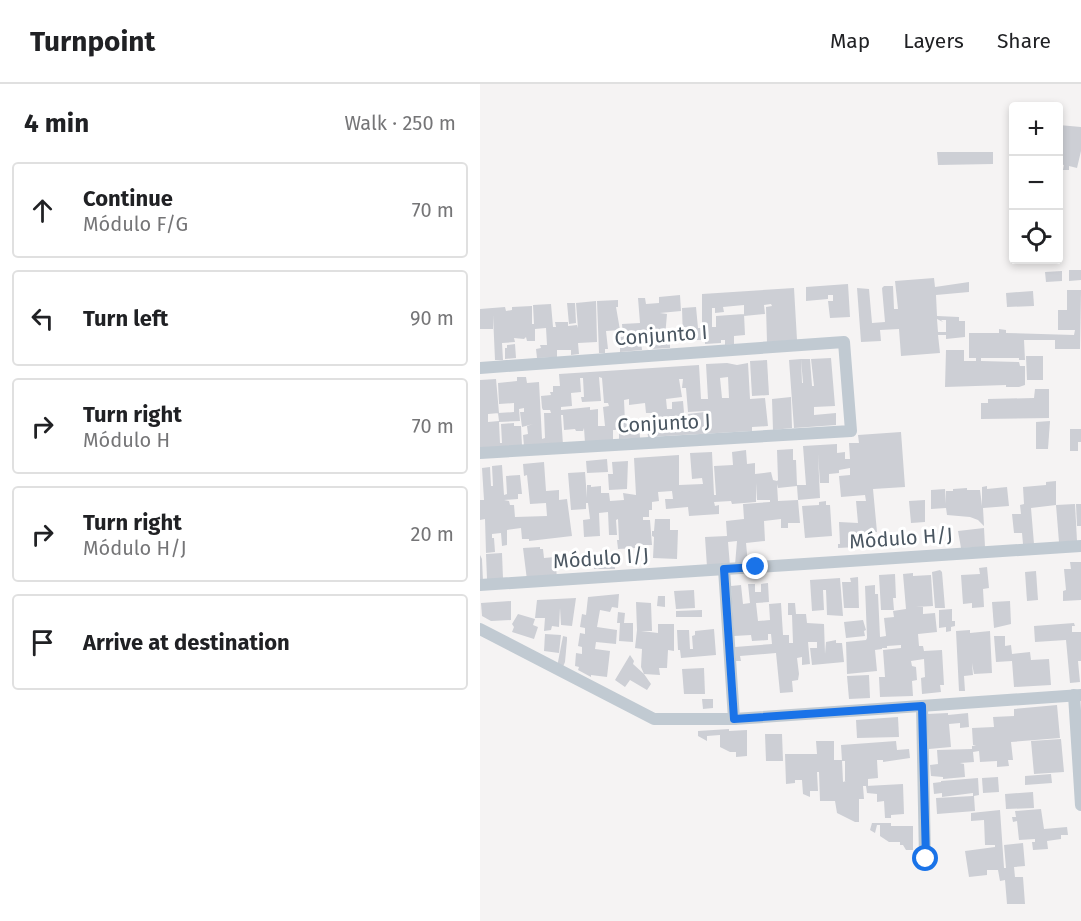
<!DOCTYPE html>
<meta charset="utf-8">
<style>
:root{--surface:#fff;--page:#f2f2f2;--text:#202124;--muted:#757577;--line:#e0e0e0}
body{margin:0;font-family:"Fira Sans",sans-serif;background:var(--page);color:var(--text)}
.controls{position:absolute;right:18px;top:18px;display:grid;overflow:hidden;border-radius:6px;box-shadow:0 3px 9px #0003}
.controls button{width:54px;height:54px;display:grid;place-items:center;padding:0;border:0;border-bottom:2px solid var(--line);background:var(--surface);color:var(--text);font:30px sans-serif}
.stop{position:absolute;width:18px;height:18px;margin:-14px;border:4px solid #1a73e8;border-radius:50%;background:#fff}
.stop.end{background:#1a73e8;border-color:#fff;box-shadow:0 2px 6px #0008}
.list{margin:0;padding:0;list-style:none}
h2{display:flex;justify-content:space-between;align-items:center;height:78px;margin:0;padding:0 24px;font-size:26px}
h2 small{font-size:20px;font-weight:400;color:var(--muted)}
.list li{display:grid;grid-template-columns:39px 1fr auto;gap:18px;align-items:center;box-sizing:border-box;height:96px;margin:0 12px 12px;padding:0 12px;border:2px solid var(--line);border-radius:6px}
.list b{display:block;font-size:22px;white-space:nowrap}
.list p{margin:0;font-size:20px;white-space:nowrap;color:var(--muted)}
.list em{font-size:20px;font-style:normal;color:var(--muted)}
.icon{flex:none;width:33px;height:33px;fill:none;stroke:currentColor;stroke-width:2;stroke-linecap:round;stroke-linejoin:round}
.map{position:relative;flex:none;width:601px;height:837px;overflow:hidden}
header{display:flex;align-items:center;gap:36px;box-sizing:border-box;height:84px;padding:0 30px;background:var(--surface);border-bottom:2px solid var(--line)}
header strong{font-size:28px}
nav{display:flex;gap:33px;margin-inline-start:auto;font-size:21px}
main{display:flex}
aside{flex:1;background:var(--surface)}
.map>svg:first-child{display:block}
.building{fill:#cdcfd5;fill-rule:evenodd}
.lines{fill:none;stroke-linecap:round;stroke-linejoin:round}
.street{stroke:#c1cad2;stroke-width:12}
.route{stroke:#1a73e8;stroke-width:8}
.labels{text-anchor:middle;stroke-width:6;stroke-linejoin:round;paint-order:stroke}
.street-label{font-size:20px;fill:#4a5661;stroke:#fff}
</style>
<header>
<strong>Turnpoint</strong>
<nav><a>Map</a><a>Layers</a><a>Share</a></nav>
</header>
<main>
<aside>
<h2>4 min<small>Walk · 250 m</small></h2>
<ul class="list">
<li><svg class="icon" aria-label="ahead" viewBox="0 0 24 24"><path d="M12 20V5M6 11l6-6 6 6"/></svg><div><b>Continue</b><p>Módulo F/G</p></div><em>70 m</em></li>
<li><svg class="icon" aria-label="left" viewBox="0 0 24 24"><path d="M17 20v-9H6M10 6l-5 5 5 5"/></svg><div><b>Turn left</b></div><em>90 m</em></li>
<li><svg class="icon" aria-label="right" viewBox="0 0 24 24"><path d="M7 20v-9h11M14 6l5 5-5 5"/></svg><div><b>Turn right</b><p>Módulo H</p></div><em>70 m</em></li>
<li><svg class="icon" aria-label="right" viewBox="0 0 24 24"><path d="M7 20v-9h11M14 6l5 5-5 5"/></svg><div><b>Turn right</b><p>Módulo H/J</p></div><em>20 m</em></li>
<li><svg class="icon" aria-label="arrive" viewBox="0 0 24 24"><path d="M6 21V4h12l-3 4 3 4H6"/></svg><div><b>Arrive at destination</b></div></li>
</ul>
</aside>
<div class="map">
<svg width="601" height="837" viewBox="0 0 601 837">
<rect width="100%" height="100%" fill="#f5f3f3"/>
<g class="building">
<path d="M 579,41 L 601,43 L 601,67 L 597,84 L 589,82 L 589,86 L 583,86 L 584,81 L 579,80 Z"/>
<path d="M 457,68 L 513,68 L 513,80 L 458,81 Z"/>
<path d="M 589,186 L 601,186 L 601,196 L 589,197 Z"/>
<path d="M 582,187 L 582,197 L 566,198 L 565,188 Z"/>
<path d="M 454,194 L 455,203 L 489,198 L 489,208 L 456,211 L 457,232 L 479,233 L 479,237 L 485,237 L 485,253 L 466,255 L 466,251 L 458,251 L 460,269 L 421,272 L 419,245 L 400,246 L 401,257 L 381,258 L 377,204 L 389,205 L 392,239 L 405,238 L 402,204 L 404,202 L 413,202 L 414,225 L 418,225 L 415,197 ZM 457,235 L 463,238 L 461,236 L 466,236 L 466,248 L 458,248 Z"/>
<path d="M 368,200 L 370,233 L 350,234 L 348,217 L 353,217 L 353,211 L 348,211 L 348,215 L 326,217 L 326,203 Z"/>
<path d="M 314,204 L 317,256 L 287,258 L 286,223 L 292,222 L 291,220 L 284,221 L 285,230 L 264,232 L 264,221 L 243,223 L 244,228 L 235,229 L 235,224 L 232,224 L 232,243 L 236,243 L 236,232 L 264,230 L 265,251 L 254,252 L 254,260 L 245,261 L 245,256 L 241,256 L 241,259 L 225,260 L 225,254 L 223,256 L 203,256 L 202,224 L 216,223 L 218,244 L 222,244 L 222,210 Z"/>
<path d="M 587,206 L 601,206 L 600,265 L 575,265 L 575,256 L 544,256 L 545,276 L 539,276 L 539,274 L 501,274 L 501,277 L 539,278 L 540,282 L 545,282 L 545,301 L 539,303 L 526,303 L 526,301 L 465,303 L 466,266 L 484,266 L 484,277 L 496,277 L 496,274 L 489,274 L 489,249 L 519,249 L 519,245 L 526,246 L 526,249 L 594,251 L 595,246 L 578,246 L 578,226 L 587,226 Z"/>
<path d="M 553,207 L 554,222 L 527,223 L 526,209 Z"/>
<path d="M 200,211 L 201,227 L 180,229 L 187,230 L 185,253 L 190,253 L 190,264 L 172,265 L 171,247 L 160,248 L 162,266 L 140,268 L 140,253 L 143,253 L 142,240 L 160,239 L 158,214 L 165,214 L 166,220 L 179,219 L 179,213 Z"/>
<path d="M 138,216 L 138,223 L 136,223 L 140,246 L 126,247 L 128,265 L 125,265 L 125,269 L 119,269 L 117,217 Z"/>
<path d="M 116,217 L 117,258 L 98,259 L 99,270 L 91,271 L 91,266 L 77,266 L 77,273 L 57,274 L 56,265 L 61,264 L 60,261 L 67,261 L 66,244 L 55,245 L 55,257 L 47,257 L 46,253 L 44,255 L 34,254 L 35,258 L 22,259 L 23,276 L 15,276 L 13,231 L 13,245 L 0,245 L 0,225 L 25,223 L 26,227 L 32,226 L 32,223 L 52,222 L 52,240 L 54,240 L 53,221 L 71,220 L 73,243 L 76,243 L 75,238 L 88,238 L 88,242 L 97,241 L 98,244 L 96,219 Z"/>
<path d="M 87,219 L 95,219 L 96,239 L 89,240 Z"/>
<path d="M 35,260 L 36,274 L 25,275 L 25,264 L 27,264 L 27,261 Z"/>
<path d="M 546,272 L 563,272 L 563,296 L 547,296 Z"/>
<path d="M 351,274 L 355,322 L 334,323 L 334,331 L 356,329 L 356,341 L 314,344 L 309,276 L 321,275 L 322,299 L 323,299 L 321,275 L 330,275 L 332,302 L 334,302 L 331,275 Z"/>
<path d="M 287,276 L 289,311 L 272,312 L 270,277 Z"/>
<path d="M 247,279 L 257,281 L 268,279 L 270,315 L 285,314 L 288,342 L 272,343 L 272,347 L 168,353 L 166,334 L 170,334 L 170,330 L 179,329 L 166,329 L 165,319 L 149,321 L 149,315 L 144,316 L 145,339 L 151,339 L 152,342 L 159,341 L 160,354 L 139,355 L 139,345 L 135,346 L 133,346 L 133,356 L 105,359 L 104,344 L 103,347 L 96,347 L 95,345 L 84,346 L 83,331 L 81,331 L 83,361 L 44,362 L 43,351 L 48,350 L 47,342 L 53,340 L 42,343 L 40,328 L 44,328 L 44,324 L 39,325 L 40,337 L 19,338 L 20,359 L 22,359 L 21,340 L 34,339 L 34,342 L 41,342 L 42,362 L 0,366 L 0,296 L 16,295 L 19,329 L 8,330 L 8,338 L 19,337 L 18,329 L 34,328 L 34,319 L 19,320 L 18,299 L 37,297 L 37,293 L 46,293 L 47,299 L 59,298 L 62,355 L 65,354 L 64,329 L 71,329 L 70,326 L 63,326 L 62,324 L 61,312 L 71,311 L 70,308 L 73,308 L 73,302 L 80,302 L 79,290 L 219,281 L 221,315 L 228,315 L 226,280 ZM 119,293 L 122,294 L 124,319 L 128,319 L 129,322 L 123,323 L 125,342 L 118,342 L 118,325 L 110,326 L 110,323 L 81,326 L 81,323 L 92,322 L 91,309 L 101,308 L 100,294 L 103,294 L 104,313 L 101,313 L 102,318 L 121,317 ZM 248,293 L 249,314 L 242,314 L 240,294 ZM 199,295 L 203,295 L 202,304 L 206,304 L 208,328 L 225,327 L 225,328 L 208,330 L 209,340 L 205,340 L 203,317 L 192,318 L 192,325 L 187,325 L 186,315 L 202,313 Z"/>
<path d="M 555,305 L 569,305 L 569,334 L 501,335 L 501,319 L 508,319 L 508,315 L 554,314 Z"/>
<path d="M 311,313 L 312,344 L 293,346 L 292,315 Z"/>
<path d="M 570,337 L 568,365 L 556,365 L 556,338 Z"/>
<path d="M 590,345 L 601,345 L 601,358 L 598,358 L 598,367 L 590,367 Z"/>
<path d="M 421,348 L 425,403 L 393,405 L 397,448 L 376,449 L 377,463 L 358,464 L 358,460 L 360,460 L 359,438 L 378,439 L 376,417 L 386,417 L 385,411 L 361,413 L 359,392 L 370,391 L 370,384 L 359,386 L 359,389 L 349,390 L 349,399 L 340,399 L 338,370 L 340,414 L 318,416 L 317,402 L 298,404 L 297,400 L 298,417 L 318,416 L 320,439 L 308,439 L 308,444 L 301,444 L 301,435 L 284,437 L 285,457 L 266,459 L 268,480 L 255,481 L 257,457 L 248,458 L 250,482 L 227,483 L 225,453 L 247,452 L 246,437 L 264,435 L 263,420 L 290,418 L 290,416 L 277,416 L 276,399 L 276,418 L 252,420 L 251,417 L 234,418 L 235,422 L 239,421 L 239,430 L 209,432 L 208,423 L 186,425 L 185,415 L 193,415 L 192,407 L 178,408 L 179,417 L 172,418 L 172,426 L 169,426 L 169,433 L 163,433 L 163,436 L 170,436 L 172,461 L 155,461 L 155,464 L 138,465 L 137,456 L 139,456 L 138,435 L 136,436 L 137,451 L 129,451 L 128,428 L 119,429 L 120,452 L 104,453 L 103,436 L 110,435 L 108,419 L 106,419 L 106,425 L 91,426 L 88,389 L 105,388 L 107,414 L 107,401 L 111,401 L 111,403 L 121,402 L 121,409 L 129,409 L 130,417 L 144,416 L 143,409 L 156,411 L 154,374 L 199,371 L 199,401 L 223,400 L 222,394 L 212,395 L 210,369 L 232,368 L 234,411 L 236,411 L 234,382 L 253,381 L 252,368 L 266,366 L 267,380 L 275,379 L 275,390 L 291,388 L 293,396 L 297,397 L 298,396 L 297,366 L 313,365 L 313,376 L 316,376 L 317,401 L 326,401 L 323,362 L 357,360 L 357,369 L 365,368 L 365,375 L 370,375 L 369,359 L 379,359 L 378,351 Z"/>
<path d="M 127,375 L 128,388 L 107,389 L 106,377 Z"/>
<path d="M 148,377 L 147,405 L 129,406 L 128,390 L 133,390 L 132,378 Z"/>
<path d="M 64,378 L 66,407 L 79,406 L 79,416 L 87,415 L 92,452 L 49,457 L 49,455 L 42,455 L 41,444 L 27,446 L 27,461 L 22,462 L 21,449 L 12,450 L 12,454 L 14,454 L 15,468 L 6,469 L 5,435 L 0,436 L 0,416 L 4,416 L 2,384 L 10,383 L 11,402 L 13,402 L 12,382 L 22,381 L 24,411 L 27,410 L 26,392 L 40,391 L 42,410 L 38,410 L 38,415 L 24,416 L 29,417 L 30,421 L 34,421 L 35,433 L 67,432 L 66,419 L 50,420 L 47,391 L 44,392 L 43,380 Z"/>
<path d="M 576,397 L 576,421 L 551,424 L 554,460 L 543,460 L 542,449 L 534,449 L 532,430 L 541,430 L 540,421 L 544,420 L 543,403 L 566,401 L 566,398 Z"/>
<path d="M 507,402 L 507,405 L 527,403 L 529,422 L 503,424 L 504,442 L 498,436 L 490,433 L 467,431 L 466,424 L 451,425 L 451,406 L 465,405 L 466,420 L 466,407 L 473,407 L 473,405 L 487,404 L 487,406 L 500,406 L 502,422 L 502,403 Z"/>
<path d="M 445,416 L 445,438 L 431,439 L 429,417 Z"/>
<path d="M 346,417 L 346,421 L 350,421 L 352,452 L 325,454 L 322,422 L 339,421 L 339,418 Z"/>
<path d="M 595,420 L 597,457 L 579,458 L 576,421 Z"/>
<path d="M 596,420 L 601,420 L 601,442 L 597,442 Z"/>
<path d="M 175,435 L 190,435 L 190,446 L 198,446 L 197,475 L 173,474 L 174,453 L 172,452 L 172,447 L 174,447 Z"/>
<path d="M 504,444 L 505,463 L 481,464 L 478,447 Z"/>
<path d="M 60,463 L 60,465 L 63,465 L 64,474 L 75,473 L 77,494 L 47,496 L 43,464 Z"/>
<path d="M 22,469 L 23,495 L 7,495 L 6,470 Z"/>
<path d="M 114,469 L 135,470 L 135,485 L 114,485 Z"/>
<path d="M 0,471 L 2,475 L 3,498 L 0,498 Z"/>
<path d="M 590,478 L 601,478 L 601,516 L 583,517 L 583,507 L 586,506 L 584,485 L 591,485 Z"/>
<path d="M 507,483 L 509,504 L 503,505 L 504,523 L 492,524 L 492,519 L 483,520 L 481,491 L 500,490 L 499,484 Z"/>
<path d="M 460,486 L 462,488 L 465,524 L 455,524 L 452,488 Z"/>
<path d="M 556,487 L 558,516 L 547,517 L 545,488 Z"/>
<path d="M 433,489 L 433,492 L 451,491 L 453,522 L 436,523 L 443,523 L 443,530 L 455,529 L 457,548 L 438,550 L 439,562 L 443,562 L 444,567 L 462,566 L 464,601 L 460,601 L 461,608 L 442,610 L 441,594 L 445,593 L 444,575 L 431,577 L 432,582 L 436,583 L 437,596 L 432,597 L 433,612 L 400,613 L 399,593 L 405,593 L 403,566 L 421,564 L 421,561 L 407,562 L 407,564 L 402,564 L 402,565 L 395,566 L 397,587 L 367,590 L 366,558 L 386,556 L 387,554 L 385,502 L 395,501 L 395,510 L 398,510 L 400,553 L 406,552 L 404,534 L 414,533 L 413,527 L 426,525 L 423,490 Z"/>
<path d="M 415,490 L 416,514 L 413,514 L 414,526 L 401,526 L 399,491 Z"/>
<path d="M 378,493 L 379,524 L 364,524 L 362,498 L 371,498 L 370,494 Z"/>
<path d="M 360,494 L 363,532 L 347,531 L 346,506 L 343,506 L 344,526 L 332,527 L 330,496 Z"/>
<path d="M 288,499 L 289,518 L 276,519 L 278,537 L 290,536 L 289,520 L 301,519 L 303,551 L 309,551 L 309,559 L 313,559 L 312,531 L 308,531 L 308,519 L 315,519 L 316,530 L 326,530 L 327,539 L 344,540 L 345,570 L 346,558 L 356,556 L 356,559 L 362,559 L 364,578 L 332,581 L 330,564 L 337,564 L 337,558 L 328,558 L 330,580 L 322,581 L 322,573 L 317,574 L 319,590 L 318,596 L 312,597 L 313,608 L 300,609 L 296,569 L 260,572 L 261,577 L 256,577 L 255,563 L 292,560 L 291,550 L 288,550 L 288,556 L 272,557 L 271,551 L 254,552 L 251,502 L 261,501 L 263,520 L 270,519 L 268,500 L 275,500 L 275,508 L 281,508 L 281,500 Z"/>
<path d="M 214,506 L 215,524 L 196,525 L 194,507 Z"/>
<path d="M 139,510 L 138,524 L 132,523 L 130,528 L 120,526 L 117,543 L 137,546 L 136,560 L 116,558 L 115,565 L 130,567 L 127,593 L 111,591 L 111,593 L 98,586 L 99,583 L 95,582 L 96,569 L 102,570 L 102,563 L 98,562 L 100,549 L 105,550 L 105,544 L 100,543 L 102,530 L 106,531 L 108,513 Z"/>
<path d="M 178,512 L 185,512 L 185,523 L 177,522 Z"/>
<path d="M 96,514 L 92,542 L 81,541 L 80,524 L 79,543 L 72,542 L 71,546 L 64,547 L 65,534 L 55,534 L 57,516 Z"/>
<path d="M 31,517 L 31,536 L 11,537 L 2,532 L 1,519 Z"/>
<path d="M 530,517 L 531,540 L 514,544 L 512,518 Z"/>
<path d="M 156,518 L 171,519 L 172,547 L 161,547 L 178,549 L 178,540 L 194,540 L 194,567 L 188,566 L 187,584 L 179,584 L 180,591 L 164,590 L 171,600 L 167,606 L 150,596 L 145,603 L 135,596 L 150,571 L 154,577 L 153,580 L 164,590 L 161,583 L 162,565 L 155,564 L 157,546 Z"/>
<path d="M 472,525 L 472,537 L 475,537 L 475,542 L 471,543 L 471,547 L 466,548 L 466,543 L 459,544 L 459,526 Z"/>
<path d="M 222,526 L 222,533 L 196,533 L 196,527 Z"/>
<path d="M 138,528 L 145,529 L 144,539 L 153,539 L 153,558 L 139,557 L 140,539 L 137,539 Z"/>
<path d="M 38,530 L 55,535 L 53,541 L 58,543 L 54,555 L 32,548 L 34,543 L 32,540 Z"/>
<path d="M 383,536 L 386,546 L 384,547 L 385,552 L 366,554 L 364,538 Z"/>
<path d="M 594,539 L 595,542 L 592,542 L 592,548 L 601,548 L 601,577 L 598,577 L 600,598 L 590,599 L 586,556 L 555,558 L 554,542 Z"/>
<path d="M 234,545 L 236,571 L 201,574 L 200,566 L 198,566 L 197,546 L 209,546 L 210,565 L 213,565 L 212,552 L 215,551 L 215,547 Z"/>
<path d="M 490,546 L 490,549 L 510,547 L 512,589 L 494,590 L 492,579 L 493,591 L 484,592 L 485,607 L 479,607 L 476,547 Z"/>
<path d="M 65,550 L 81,551 L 79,569 L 64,567 Z"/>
<path d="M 83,552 L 87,553 L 87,556 L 85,578 L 82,585 L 77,583 Z"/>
<path d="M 514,552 L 525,552 L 525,562 L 531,561 L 532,570 L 550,568 L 551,576 L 569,575 L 571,601 L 534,603 L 532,577 L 516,578 Z"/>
<path d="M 224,584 L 225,610 L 204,610 L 202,585 Z"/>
<path d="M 389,591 L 390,614 L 369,615 L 367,592 Z"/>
<path d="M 222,615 L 233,615 L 233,624 L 223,625 Z"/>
<path d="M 577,621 L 580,654 L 531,658 L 533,676 L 528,676 L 529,682 L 517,683 L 517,677 L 500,678 L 499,667 L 493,668 L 494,678 L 480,679 L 484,680 L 485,693 L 463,695 L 463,693 L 451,692 L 450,681 L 458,680 L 457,666 L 492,665 L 492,662 L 496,662 L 493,661 L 492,644 L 514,643 L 513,633 L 534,632 L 534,625 Z"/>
<path d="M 468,629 L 468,631 L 488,629 L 489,643 L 480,644 L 480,639 L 469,640 L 471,663 L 449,665 L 447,630 Z"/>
<path d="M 418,633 L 419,653 L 377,654 L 376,636 Z"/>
<path d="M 249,645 L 249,647 L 267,646 L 267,672 L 256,673 L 256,668 L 250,668 L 240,663 L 240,651 L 227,652 L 227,657 L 218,652 L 218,647 Z"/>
<path d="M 285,650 L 302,650 L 303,677 L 286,677 Z"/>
<path d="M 581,655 L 584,688 L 554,690 L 551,657 Z"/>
<path d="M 336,657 L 354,657 L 354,676 L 362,676 L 363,698 L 366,697 L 365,697 L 365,677 L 362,677 L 361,661 L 416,657 L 417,666 L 429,665 L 430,674 L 403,678 L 403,676 L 397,676 L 398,694 L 388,695 L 388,702 L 383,702 L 384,715 L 379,715 L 379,738 L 375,738 L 357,729 L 355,717 L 340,717 L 339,688 L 337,688 L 338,707 L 330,707 L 330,713 L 323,710 L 322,696 L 315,696 L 315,699 L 306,700 L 305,670 L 337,670 Z"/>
<path d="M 571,690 L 572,699 L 545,701 L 545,692 Z"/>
<path d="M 518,693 L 519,708 L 503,709 L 502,694 Z"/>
<path d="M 498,694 L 499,711 L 494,712 L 495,727 L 457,730 L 456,714 L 493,712 L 493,709 L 462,713 L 462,709 L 454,710 L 453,699 L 461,698 L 461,697 Z"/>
<path d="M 423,700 L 424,730 L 411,731 L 411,734 L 405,734 L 404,717 L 397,718 L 397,710 L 387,709 L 386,702 Z"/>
<path d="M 553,708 L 554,724 L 526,725 L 525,710 Z"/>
<path d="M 561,725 L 564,745 L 587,743 L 588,751 L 581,751 L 581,755 L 567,757 L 568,765 L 553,766 L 552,758 L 555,758 L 555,755 L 539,756 L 537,737 L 533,738 L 532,733 L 536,733 L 535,727 Z"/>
<path d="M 520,726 L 524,784 L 526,784 L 524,761 L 543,759 L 545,782 L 534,783 L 535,793 L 543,793 L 545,820 L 527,820 L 525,796 L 520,797 L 518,786 L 507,786 L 507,791 L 489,793 L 485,767 L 515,763 L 515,761 L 505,761 L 504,736 L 491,737 L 491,729 Z"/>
<path d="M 392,739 L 411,739 L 411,742 L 433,742 L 433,766 L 426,766 L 423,761 L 420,761 L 420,758 L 409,758 L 400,752 L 400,741 L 397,741 L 395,749 L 390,746 Z"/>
</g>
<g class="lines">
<g class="street">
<path d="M 0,284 L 364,258 L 371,347 L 0,369"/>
<path d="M 244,485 L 254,635"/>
<path d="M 0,501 L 601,462"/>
<path d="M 0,545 L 174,635 L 254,635 L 601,611"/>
<path d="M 594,611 L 601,721"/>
<path d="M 442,622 L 445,775"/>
</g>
</g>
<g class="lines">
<path class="route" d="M 276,483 L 244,485 L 254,635 L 442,622 L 446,775"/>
</g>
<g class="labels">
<g class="street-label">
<text transform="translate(181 251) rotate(-4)" y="7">Conjunto I</text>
<text transform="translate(184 339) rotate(-3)" y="7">Conjunto J</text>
<text transform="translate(421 454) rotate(-4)" y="7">Módulo H/J</text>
<text transform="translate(121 474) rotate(-4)" y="7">Módulo I/J</text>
</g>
</g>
</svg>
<div class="controls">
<button>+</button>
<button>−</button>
<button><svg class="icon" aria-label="locate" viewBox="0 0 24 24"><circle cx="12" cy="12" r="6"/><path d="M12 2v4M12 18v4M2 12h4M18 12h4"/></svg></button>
</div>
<div class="stop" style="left:446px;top:775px"></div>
<div class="stop end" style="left:276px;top:483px"></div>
</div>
</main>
